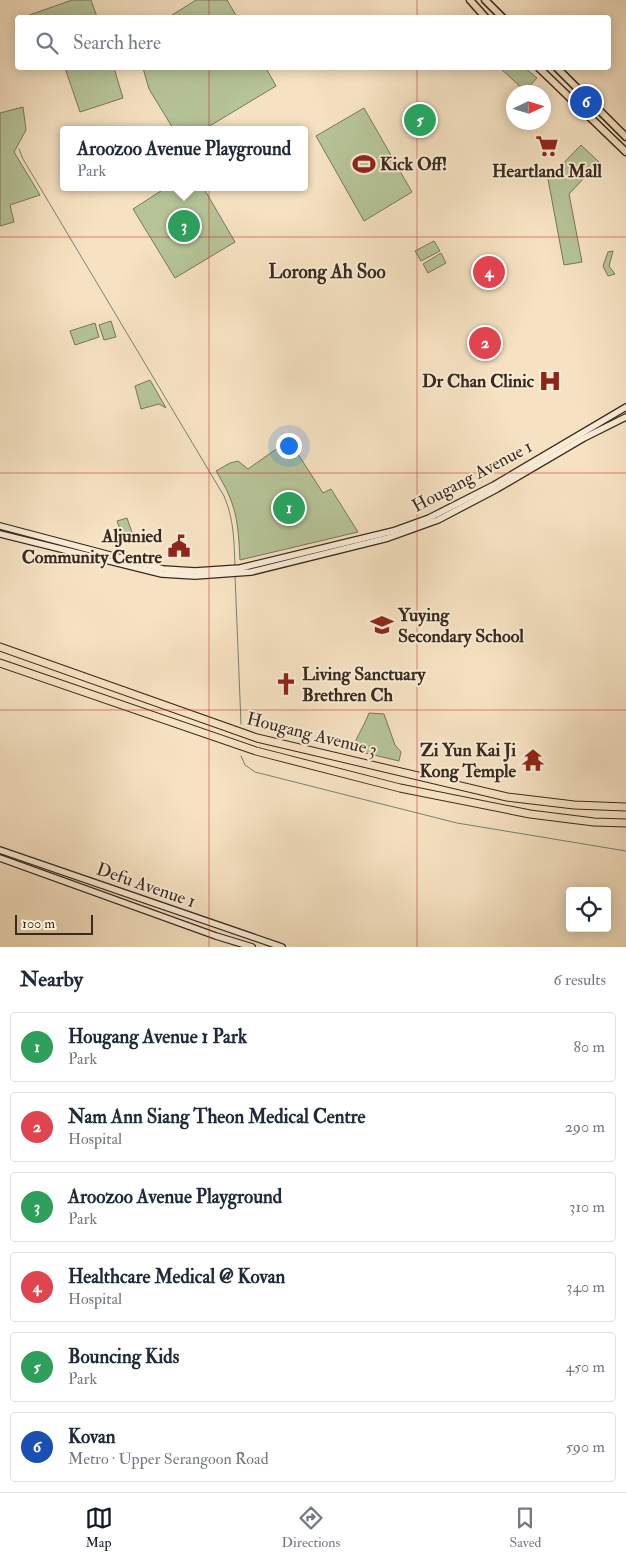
<!DOCTYPE html>
<meta charset="utf-8">
<style>
:root{--surface:#fff;--page:#f6f6f7;--text:#1f2937;--muted:#747a83;--line:#e0e1e3;--accent:#111827}
body{margin:0;font-family:"IM FELL Double Pica",serif;background:var(--page);color:var(--text)}
.controls{position:absolute;right:15px;bottom:15px;display:grid;overflow:hidden;border-radius:5px;box-shadow:0 2px 12px #0003}
.controls button{width:45px;height:45px;display:grid;place-items:center;padding:0;border:0;border-bottom:1px solid var(--line);background:var(--surface);color:var(--text);font:25px sans-serif}
.compass{position:absolute;left:506px;top:85px;width:45px;height:45px;border-radius:50%;background:var(--surface);box-shadow:0 2px 12px #0003;rotate:86deg}
.scale{position:absolute;left:15px;bottom:12px;width:78px;box-sizing:border-box;padding-left:5px;border:2px solid #3a2a1c;border-top:0;font-size:14px;line-height:18px;white-space:nowrap;color:#3a2a1c;-webkit-text-stroke:4px #f9ecd7;paint-order:stroke}
.you{position:absolute;left:288px;top:445px;width:18px;height:18px;margin:-12px;border:4px solid #fff;border-radius:50%;background:#1a73e8;box-shadow:0 0 0 8px #1a73e833}
.badge{display:grid;place-items:center;width:32px;height:32px;border-radius:50%;background:var(--accent);color:#fff;font-size:16px;font-weight:700}
.pin{position:absolute;translate:-50% -50%;border:2px solid #fff;box-shadow:0 1px 5px #0006}
.popup{position:absolute;left:60px;top:126px;width:248px;height:65px;box-sizing:border-box;display:grid;place-content:center;border-radius:5px;background:var(--surface);filter:drop-shadow(0 1px 4px #0005);font-size:16px;white-space:nowrap;color:var(--muted)}
.popup b{font-size:19px;color:var(--text)}
.popup::after{content:'';position:absolute;left:50%;top:100%;margin-left:-10px;border:10px solid transparent;border-top-color:var(--surface)}
.list{margin:0;padding:0;list-style:none}
h2{display:flex;justify-content:space-between;align-items:center;height:65px;margin:0;padding:0 20px;font-size:21px}
h2 small{font-size:16px;font-weight:400;color:var(--muted)}
.list li{display:grid;grid-template-columns:32px 1fr auto;gap:15px;align-items:center;box-sizing:border-box;height:70px;margin:0 10px 10px;padding:0 10px;border:1px solid var(--line);border-radius:5px}
.list b{display:block;font-size:19px;white-space:nowrap}
.list p{margin:0;font-size:16px;white-space:nowrap;color:var(--muted)}
.list em{font-size:16px;font-style:normal;color:var(--muted)}
.icon{flex:none;width:28px;height:28px;fill:none;stroke:currentColor;stroke-width:2;stroke-linecap:round;stroke-linejoin:round}
.map{position:relative;flex:none;width:626px;height:947px;overflow:hidden}
.search{position:absolute;background:var(--surface);box-shadow:0 2px 12px #0003;left:15px;right:15px;top:15px;height:55px;display:flex;align-items:center;gap:12px;box-sizing:border-box;padding:0 18px;border-radius:5px;color:var(--muted);font-size:19px}
.sheet{height:545px;background:var(--surface)}
nav{display:flex;justify-content:space-around;align-items:center;box-sizing:border-box;height:70px;border-top:1px solid var(--line);background:var(--surface);font-size:14px;color:var(--muted)}
nav a{display:grid;justify-items:center;gap:2px}
nav .on{color:var(--accent)}
.map>svg:first-child{display:block}
.green{fill:#b6c498;stroke:#78775a}
.lines{fill:none;stroke-linecap:round;stroke-linejoin:round}
.stream{stroke:#768372;stroke-width:1}
.secondary-casing{stroke:#3a2a1c;stroke-width:8}
.primary-casing{stroke:#3a2a1c;stroke-width:9}
.trunk-casing{stroke:#3a2a1c;stroke-width:9}
.secondary{stroke:#f9ecd7;stroke-width:5.5}
.primary{stroke:#f6e2c2;stroke-width:6}
.trunk{stroke:#f6e2c2;stroke-width:7}
.grid{fill:none;stroke:#d62828;stroke-width:1;stroke-opacity:0.55}
.labels{text-anchor:middle;stroke-width:4;stroke-linejoin:round;paint-order:stroke}
.poi-label{font-size:18px;font-weight:bold;fill:#3a2a1c;stroke:#f9ecd7;text-anchor:start}
.street-label{font-size:18px;fill:#3a2a1c;stroke:#f9ecd7}
.neighbourhood-label{font-size:19px;font-weight:bold;fill:#3a2a1c;stroke:#f9ecd7}
</style>
<div class="map">
<svg width="626" height="947" viewBox="0 0 626 947">
<rect width="100%" height="100%" fill="#f6e2c2"/>
<filter id="stains"><feTurbulence type="fractalNoise" baseFrequency=".004" numOctaves="4"/><feColorMatrix values="0 0 0 0 .2 0 0 0 0 .09 0 0 0 0 .02 0 0 0 .5 -.17"/></filter>
<radialGradient id="worn" r=".72"><stop offset=".6" stop-color="#630" stop-opacity="0"/><stop offset="1" stop-color="#630" stop-opacity=".3"/></radialGradient>
<g class="green">
<path d="M 72,0 L 91,0 L 97,17 L 24,17 Z"/>
<path d="M 196,0 L 227,0 L 237,17 L 169,17 Z"/>
<path d="M 65,68 L 114,68 L 123,98 L 80,112 Z"/>
<path d="M 143,68 L 266,68 L 276,86 L 203,130 L 174,130 L 149,89 Z"/>
<path d="M 500,68 L 525,68 L 537,78 L 525,91 Z"/>
<path d="M 23,107 L 26,130 L 14,152 L 40,195 L 10,205 L 14,222 L 0,226 L 0,113 Z"/>
<path d="M 364,108 L 412,192 L 364,221 L 316,136 Z"/>
<path d="M 581,145 L 599,162 L 569,194 L 582,262 L 564,265 L 548,179 Z"/>
<path d="M 167,187 L 203,187 L 235,242 L 175,278 L 133,209 Z"/>
<path d="M 434,241 L 440,251 L 421,261 L 415,251 Z"/>
<path d="M 613,251 L 609,266 L 615,274 L 608,276 L 603,266 L 608,252 Z"/>
<path d="M 441,253 L 446,263 L 428,273 L 423,264 Z"/>
<path d="M 111,321 L 116,337 L 104,340 L 99,325 Z"/>
<path d="M 95,323 L 99,337 L 75,345 L 70,331 Z"/>
<path d="M 150,380 L 166,408 L 159,404 L 141,409 L 135,386 Z"/>
<path d="M 289,440 L 323,493 L 331,489 L 358,532 L 240,560 C 238,521 237,505 216,471 L 230,463 L 238,461 L 248,469 Z"/>
<path d="M 127,518 L 134,538 L 124,541 L 117,521 Z"/>
<path d="M 369,713 L 384,714 L 395,745 L 401,752 L 399,761 L 353,750 C 356,736 364,727 369,713 Z"/>
</g>
<g class="lines">
<g class="stream">
<path d="M 19,149 L 23,159 L 224,496 C 234,519 234,541 235,566"/>
<path d="M 235,575 L 241,724"/>
<path d="M 241,756 L 245,765 L 255,772 L 457,823 L 626,851"/>
</g>
<defs>
<g id="secondary">
<path d="M 0,526 L 163,569 L 195,571 L 240,568 L 393,531 L 429,518 L 494,485 L 626,407"/>
<path d="M 0,534 L 162,574 L 195,576 L 251,572 L 388,538 L 438,520 L 497,489 L 584,438 L 626,417"/>
<path d="M 0,850 L 282,947"/>
<path d="M 0,858 L 216,936 L 252,947"/>
</g>
<g id="primary">
<path d="M 470,0 L 486,18"/>
<path d="M 485,0 L 503,18"/>
<path d="M 539,68 L 626,152"/>
<path d="M 557,68 L 626,137"/>
</g>
<g id="trunk">
<path d="M 0,647 L 257,738 L 507,797 L 574,805 L 626,807"/>
<path d="M 0,663 L 256,751 L 400,788 L 530,814 L 594,822 L 626,823"/>
</g>
</defs>
<use href="#secondary" class="secondary-casing"/>
<use href="#primary" class="primary-casing"/>
<use href="#trunk" class="trunk-casing"/>
<use href="#secondary" class="secondary"/>
<use href="#primary" class="primary"/>
<use href="#trunk" class="trunk"/>
</g>
<path class="grid" d="M 209,0 L 209,18M 417,0 L 417,18M 209,68 L 209,947M 417,68 L 417,947M 0,237 L 626,237M 0,473 L 626,473M 0,710 L 626,710"/>
<defs>
<symbol id="supermarket-bare" viewBox="-9 -9 18 18"><path d="M-6-5.5h2.5l.6 2H6L4.5 2H-2.5L-4.4-4H-6ZM-1.5 3.2a1.3 1.3 0 1 0 .1 0ZM3 3.2a1.3 1.3 0 1 0 .1 0Z" fill="#8f2418" stroke="#f9ecd7" stroke-width="2.5" paint-order="stroke"/></symbol>
<symbol id="stadium-bare" viewBox="-9 -9 18 18"><path d="M0-5a6.5 5 0 1 0 0 10a6.5 5 0 1 0 0-10ZM-3.5-1.8h7v3.6h-7Z" fill="#8f2418" stroke="#f9ecd7" stroke-width="2.5" paint-order="stroke"/></symbol>
<symbol id="hospital-bare" viewBox="-9 -9 18 18"><path d="M-5-5h3v3.5h4V-5h3V5h-3V1.5h-4V5h-3Z" fill="#8f2418" stroke="#f9ecd7" stroke-width="2.5" paint-order="stroke"/></symbol>
<symbol id="civic-bare" viewBox="-9 -9 18 18"><path d="M-.6-6.5H3V-4.5H.6V-3L4-1V1h2V6H-6V1h2V-1L-.6-3ZM-1.2 2.5V6h2.4V2.5Z" fill="#8f2418" stroke="#f9ecd7" stroke-width="2.5" paint-order="stroke"/></symbol>
<symbol id="school-bare" viewBox="-9 -9 18 18"><path d="M0-5L7-2L0 1L-7-2ZM-4 1L0 2.5L4 1V4Q0 6-4 4Z" fill="#8f2418" stroke="#f9ecd7" stroke-width="2.5" paint-order="stroke"/></symbol>
<symbol id="church-bare" viewBox="-9 -9 18 18"><path d="M-1.2-6h2.4v3.5h3.3v2.4h-3.3V6h-2.4V-.1h-3.3v-2.4h3.3Z" fill="#8f2418" stroke="#f9ecd7" stroke-width="2.5" paint-order="stroke"/></symbol>
<symbol id="temple-bare" viewBox="-9 -9 18 18"><path d="M0-6L5-2H3V0L6.5 2.5H4V6H1.5V3h-3V6H-4V2.5H-6.5L-3 0V-2H-5Z" fill="#8f2418" stroke="#f9ecd7" stroke-width="2.5" paint-order="stroke"/></symbol>
</defs>
<g fill-rule="evenodd">
<use href="#supermarket-bare" x="531" y="130" width="32" height="32"/>
<use href="#stadium-bare" x="348" y="148" width="32" height="32"/>
<use href="#hospital-bare" x="534" y="365" width="32" height="32"/>
<use href="#civic-bare" x="163" y="530" width="32" height="32"/>
<use href="#school-bare" x="366" y="609" width="32" height="32"/>
<use href="#church-bare" x="270" y="668" width="32" height="32"/>
<use href="#temple-bare" x="517" y="744" width="32" height="32"/>
</g>
<g class="labels">
<g class="poi-label">
<text x="380" y="170">Kick Off!</text>
<text x="547" y="177" text-anchor="middle">Heartland Mall</text>
<text x="534" y="387" text-anchor="end">Dr Chan Clinic</text>
<text x="162" y="542" text-anchor="end">Aljunied<tspan x="162" dy="21">Community Centre</tspan></text>
<text x="398" y="621">Yuying<tspan x="398" dy="21">Secondary School</tspan></text>
<text x="302" y="680">Living Sanctuary<tspan x="302" dy="21">Brethren Ch</tspan></text>
<text x="516" y="756" text-anchor="end">Zi Yun Kai Ji<tspan x="516" dy="21">Kong Temple</tspan></text>
</g>
<g class="street-label">
<text transform="translate(472 476) rotate(-28)" y="6">Hougang Avenue 1</text>
<text transform="translate(312 734) rotate(14)" y="6">Hougang Avenue 3</text>
<text transform="translate(146 885) rotate(19)" y="6">Defu Avenue 1</text>
</g>
<g class="neighbourhood-label">
<text x="327" y="278">Lorong Ah Soo</text>
</g>
</g>
<rect width="100%" height="100%" filter="url(#stains)"/>
<rect width="100%" height="100%" fill="url(#worn)"/>
</svg>
<div class="controls">
<button><svg class="icon" aria-label="locate" viewBox="0 0 24 24"><circle cx="12" cy="12" r="6"/><path d="M12 2v4M12 18v4M2 12h4M18 12h4"/></svg></button>
</div>
<svg class="compass" viewBox="-18 -18 36 36"><path d="M0-13l5 13h-10z" fill="#e53935"/><path d="M0 13l5-13h-10z" fill="#747a83"/></svg>
<div class="scale">100 m</div>
<div class="you"></div>
<div class="pin badge" style="left:289px;top:508px;background:#2e9e5b">1</div>
<div class="pin badge" style="left:485px;top:343px;background:#e0444e">2</div>
<div class="pin badge" style="left:184px;top:226px;background:#2e9e5b">3</div>
<div class="popup"><b>Aroozoo Avenue Playground</b>Park</div>
<div class="pin badge" style="left:489px;top:272px;background:#e0444e">4</div>
<div class="pin badge" style="left:420px;top:120px;background:#2e9e5b">5</div>
<div class="pin badge" style="left:586px;top:102px;background:#1a4fb4">6</div>
<div class="search"><svg class="icon" aria-label="search" viewBox="0 0 24 24"><circle cx="10" cy="10" r="6"/><path d="M15 15l6 6"/></svg>Search here</div>
</div>
<section class="sheet">
<h2>Nearby<small>6 results</small></h2>
<ul class="list">
<li><span class="badge" style="background:#2e9e5b">1</span><div><b>Hougang Avenue 1 Park</b><p>Park</p></div><em>80 m</em></li>
<li><span class="badge" style="background:#e0444e">2</span><div><b>Nam Ann Siang Theon Medical Centre</b><p>Hospital</p></div><em>290 m</em></li>
<li><span class="badge" style="background:#2e9e5b">3</span><div><b>Aroozoo Avenue Playground</b><p>Park</p></div><em>310 m</em></li>
<li><span class="badge" style="background:#e0444e">4</span><div><b>Healthcare Medical @ Kovan</b><p>Hospital</p></div><em>340 m</em></li>
<li><span class="badge" style="background:#2e9e5b">5</span><div><b>Bouncing Kids</b><p>Park</p></div><em>450 m</em></li>
<li><span class="badge" style="background:#1a4fb4">6</span><div><b>Kovan</b><p>Metro · Upper Serangoon Road</p></div><em>590 m</em></li>
</ul>
</section>
<nav>
<a class="on"><svg class="icon" aria-label="map" viewBox="0 0 24 24"><path d="M3 6l6-2 6 2 6-2v14l-6 2-6-2-6 2zM9 4v14M15 6v14"/></svg>Map</a>
<a><svg class="icon" aria-label="directions" viewBox="0 0 24 24"><path d="M12 3l9 9-9 9-9-9zM9 14v-3h6M13 9l2 2-2 2"/></svg>Directions</a>
<a><svg class="icon" aria-label="saved" viewBox="0 0 24 24"><path d="M7 4h10v16l-5-4-5 4z"/></svg>Saved</a>
</nav>
